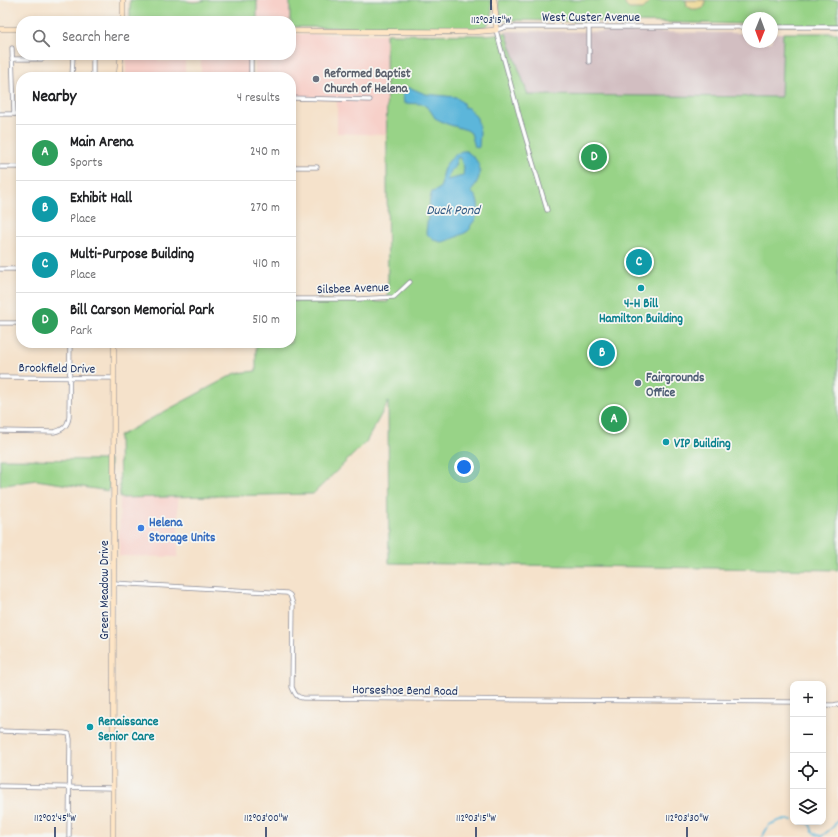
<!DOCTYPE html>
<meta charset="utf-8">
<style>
:root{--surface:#fff;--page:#f2f2f2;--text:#202124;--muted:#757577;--line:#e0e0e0;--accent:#c8321e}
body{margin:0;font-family:Dekko,sans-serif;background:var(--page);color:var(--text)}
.controls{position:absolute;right:12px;bottom:12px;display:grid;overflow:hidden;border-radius:8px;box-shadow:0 2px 6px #0003}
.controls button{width:36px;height:36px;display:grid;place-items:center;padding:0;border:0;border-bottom:1px solid var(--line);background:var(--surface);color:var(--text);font:20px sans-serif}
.compass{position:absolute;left:742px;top:12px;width:36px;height:36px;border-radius:50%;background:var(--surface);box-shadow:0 2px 6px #0003;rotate:181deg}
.you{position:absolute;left:464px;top:467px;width:14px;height:14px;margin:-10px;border:3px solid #fff;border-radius:50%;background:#1a73e8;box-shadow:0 0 0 6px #1a73e833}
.badge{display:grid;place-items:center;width:26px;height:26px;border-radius:50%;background:var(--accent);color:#fff;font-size:13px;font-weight:700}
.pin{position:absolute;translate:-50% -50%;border:2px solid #fff;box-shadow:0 1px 4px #0006}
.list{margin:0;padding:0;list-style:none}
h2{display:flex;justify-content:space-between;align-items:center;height:52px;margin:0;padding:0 16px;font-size:17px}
h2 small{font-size:13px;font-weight:400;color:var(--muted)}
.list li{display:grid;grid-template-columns:26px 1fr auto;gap:12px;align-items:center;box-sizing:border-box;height:56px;padding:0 16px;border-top:1px solid var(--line)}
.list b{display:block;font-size:15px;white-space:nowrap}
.list p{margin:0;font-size:13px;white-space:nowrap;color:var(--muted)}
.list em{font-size:13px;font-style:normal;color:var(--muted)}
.icon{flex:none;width:22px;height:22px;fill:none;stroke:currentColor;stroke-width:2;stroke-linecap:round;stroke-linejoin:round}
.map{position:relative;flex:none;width:838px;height:837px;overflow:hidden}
.search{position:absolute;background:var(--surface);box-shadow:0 2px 6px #0003;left:16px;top:16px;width:280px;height:44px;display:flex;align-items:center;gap:10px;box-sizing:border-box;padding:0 14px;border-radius:16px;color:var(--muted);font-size:15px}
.panel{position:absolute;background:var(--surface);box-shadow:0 2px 6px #0003;left:16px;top:72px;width:280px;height:276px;border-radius:16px}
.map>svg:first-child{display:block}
.built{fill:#f7d0c9}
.industrial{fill:#d2bec1}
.green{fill:#98d387;stroke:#5a8172}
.sand{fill:#eeda9e;stroke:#84847e}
.water{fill:#5cb6da;stroke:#3c729c;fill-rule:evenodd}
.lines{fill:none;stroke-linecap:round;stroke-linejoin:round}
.stream{stroke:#5cb6da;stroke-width:1.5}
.street-casing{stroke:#888894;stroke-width:5}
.secondary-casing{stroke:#888894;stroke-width:6}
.street{stroke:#fff;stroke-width:3.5}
.secondary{stroke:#fee5c5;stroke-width:5}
.ticks{fill:none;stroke:#1b2f5e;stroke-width:1.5}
.worship-dot{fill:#6b7280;stroke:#f6f6f2;stroke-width:1.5}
.culture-dot{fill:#0f9aa8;stroke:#f6f6f2;stroke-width:1.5}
.service-dot{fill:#5c6f8a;stroke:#f6f6f2;stroke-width:1.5}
.shop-dot{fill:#3f7fe0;stroke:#f6f6f2;stroke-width:1.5}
.labels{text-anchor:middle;stroke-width:3.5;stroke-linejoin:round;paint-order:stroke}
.street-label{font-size:13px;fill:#1b2f5e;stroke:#f6f6f2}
.worship-label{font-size:13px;font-weight:bold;fill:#5b616d;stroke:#f6f6f2;text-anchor:start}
.culture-label{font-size:13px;font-weight:bold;fill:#0d838f;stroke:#f6f6f2;text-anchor:start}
.service-label{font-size:13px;font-weight:bold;fill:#4e5e75;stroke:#f6f6f2;text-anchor:start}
.shop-label{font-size:13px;font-weight:bold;fill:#366cbe;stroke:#f6f6f2;text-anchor:start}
.water-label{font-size:14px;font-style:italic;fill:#2e5883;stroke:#f6f6f2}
.ticks-label{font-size:10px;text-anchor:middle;fill:#1b2f5e;stroke:#f6f6f2;stroke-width:3.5;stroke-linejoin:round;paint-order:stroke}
</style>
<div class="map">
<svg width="838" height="837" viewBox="0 0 838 837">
<rect width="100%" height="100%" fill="#f6f6f2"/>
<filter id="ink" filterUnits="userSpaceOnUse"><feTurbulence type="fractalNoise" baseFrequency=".025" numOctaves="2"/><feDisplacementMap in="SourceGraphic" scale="8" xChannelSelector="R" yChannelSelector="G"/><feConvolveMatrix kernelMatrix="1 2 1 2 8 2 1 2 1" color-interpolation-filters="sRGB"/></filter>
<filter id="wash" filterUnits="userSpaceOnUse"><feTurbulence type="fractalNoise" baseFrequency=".012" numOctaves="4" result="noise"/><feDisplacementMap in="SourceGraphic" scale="16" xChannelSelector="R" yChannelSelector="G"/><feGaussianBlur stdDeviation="0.9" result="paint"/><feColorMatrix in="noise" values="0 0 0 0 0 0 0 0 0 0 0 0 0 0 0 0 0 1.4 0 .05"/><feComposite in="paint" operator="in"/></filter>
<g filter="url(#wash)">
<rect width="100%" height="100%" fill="#f5e2cb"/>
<g class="built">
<rect x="129" y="0" width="161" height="21"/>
<path d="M 291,34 L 386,34 L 387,135 L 337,133 L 337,99 L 291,98 L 291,77 L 255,77 L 255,55 L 291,55 Z"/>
<path d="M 126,55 L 158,55 L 159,61 L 185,61 L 185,77 L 131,77 L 126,76 Z"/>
<rect x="201" y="55" width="48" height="22"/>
<path d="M 178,497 L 178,557 L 119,556 L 120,498 Z"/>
</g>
<path class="industrial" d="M 507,31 L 748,33 L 748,42 L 772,42 L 772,33 L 783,33 L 781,97 L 528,95 L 506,33 Z"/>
<g class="green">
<path d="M 130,0 L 185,0 C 192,3 198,2 205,0 L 257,0 L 257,20 L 130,19 Z"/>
<path d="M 290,0 L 491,0 C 493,17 495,27 474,29 L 291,27 L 291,21 L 290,21 Z"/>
<path d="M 498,0 L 838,0 L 838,26 L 772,25 L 772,18 L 748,18 L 748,24 L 501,20 Z"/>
<path d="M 506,33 L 528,95 L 781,97 L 783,33 L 838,33 L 838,570 L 389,563 L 388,402 L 366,442 L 313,494 L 120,498 L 119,436 L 236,373 L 256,371 L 256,343 L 291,343 L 291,301 L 388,302 L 386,34 L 485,35 Z"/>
<path d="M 0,459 L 110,460 L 109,491 L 36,480 L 0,486 Z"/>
</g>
<g class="sand">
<path d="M 625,0 L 650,0 L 648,4 L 643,9 L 629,9 L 625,5 Z"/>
<path d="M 686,0 L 705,0 L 705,6 L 702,9 L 692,9 L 687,6 Z"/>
</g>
<g class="water">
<path d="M 402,88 L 411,88 L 425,94 L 456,97 L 463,103 L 464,107 L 469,108 L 477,118 L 480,132 L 479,147 L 478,148 L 475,147 L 471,133 L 467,130 L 447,124 L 435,118 L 430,110 L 423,104 L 404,103 Z"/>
<path d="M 462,151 L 466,151 C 484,163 483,175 471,192 C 480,198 480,211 475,220 C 474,222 472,223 471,225 C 469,230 472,227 468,231 C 464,234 448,241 442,242 C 438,242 429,237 426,233 L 430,198 L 432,192 C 435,191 439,190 440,187 C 443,183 441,179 442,175 C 444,164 453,155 462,151 ZM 458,157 L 460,158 L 464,167 L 463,176 L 447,180 L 450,171 L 454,168 L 457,159 Z"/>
</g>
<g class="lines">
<g class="stream">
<path d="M 806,822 L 810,824 C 812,831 814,835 822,836 L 833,827 L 838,820"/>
<path d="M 762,837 L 769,825 L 781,820 L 793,820"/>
</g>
</g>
</g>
<g filter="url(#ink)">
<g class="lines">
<defs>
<g id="street">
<path d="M 589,27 L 589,62"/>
<path d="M 772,27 L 838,27"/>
<path d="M 12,48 L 14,114"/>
<path d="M 93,55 L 93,77"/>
<path d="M 12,59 L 42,59"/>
<path d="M 72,77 L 73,55"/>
<path d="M 251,77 L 251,55"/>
<path d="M 291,98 L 370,100"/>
<path d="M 0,114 L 21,114"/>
<path d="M 0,167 L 21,167"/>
<path d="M 291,167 L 317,167"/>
<path d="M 547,210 L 521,122 L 496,30 L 506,27 L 748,27"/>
<path d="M 0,269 L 21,269"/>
<path d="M 291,299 L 358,299 L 394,297 L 410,282"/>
<path d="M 0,323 L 21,323"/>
<path d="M 0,377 L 114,378"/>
<path d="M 0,431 L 54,432 C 63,430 68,426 69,417 L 70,343"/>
<path d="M 114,583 L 287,593 L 290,595 L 293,604 L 292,687 C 295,694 296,697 303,698 L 793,702"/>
<path d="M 823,705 L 834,705 L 838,704"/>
<path d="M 0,731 L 64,733 L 69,734 L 70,739 L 69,837"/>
<path d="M 0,786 L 113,788"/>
</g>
<g id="secondary">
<path d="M 123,21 L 123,0"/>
<path d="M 0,29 L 21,29"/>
<path d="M 291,31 L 473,32 L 496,30 L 496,18 L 494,0"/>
<path d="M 119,77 L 121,55"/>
<path d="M 113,837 L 114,343"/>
</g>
</defs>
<use href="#street" class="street-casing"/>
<use href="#secondary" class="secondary-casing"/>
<use href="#street" class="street"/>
<use href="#secondary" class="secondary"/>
</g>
</g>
<path class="ticks" d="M 491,10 L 491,0M 55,837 L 55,827M 266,837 L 266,827M 476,837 L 476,827M 687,837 L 687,827"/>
<circle class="worship-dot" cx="316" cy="79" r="4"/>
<g class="culture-dot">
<circle cx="641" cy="288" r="4"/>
<circle cx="666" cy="442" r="4"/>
<circle cx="90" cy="727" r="4"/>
</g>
<circle class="service-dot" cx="638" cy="383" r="4"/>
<circle class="shop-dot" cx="141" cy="528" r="4"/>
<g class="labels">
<g class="street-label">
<text x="591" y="21">West Custer Avenue</text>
<text transform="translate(353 287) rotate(-2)" y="5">Silsbee Avenue</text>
<text transform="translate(57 367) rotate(1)" y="5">Brookfield Drive</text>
<text transform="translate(103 590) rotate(-90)" y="5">Green Meadow Drive</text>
<text transform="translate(405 689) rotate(1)" y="5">Horseshoe Bend Road</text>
</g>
<g class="worship-label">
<text x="324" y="77">Reformed Baptist<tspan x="324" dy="15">Church of Helena</tspan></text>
</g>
<g class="culture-label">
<text x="641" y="307" text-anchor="middle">4-H Bill<tspan x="641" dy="15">Hamilton Building</tspan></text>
<text x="674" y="447">VIP Building</text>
<text x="98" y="725">Renaissance<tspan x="98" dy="15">Senior Care</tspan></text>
</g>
<g class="service-label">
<text x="646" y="381">Fairgrounds<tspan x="646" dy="15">Office</tspan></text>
</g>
<g class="shop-label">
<text x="149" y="526">Helena<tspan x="149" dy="15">Storage Units</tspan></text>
</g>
<g class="water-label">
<text x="453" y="214">Duck Pond</text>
</g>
</g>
<g class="ticks-label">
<text x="491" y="23">112°03'15"W</text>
<text x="55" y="821">112°02'45"W</text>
<text x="266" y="821">112°03'00"W</text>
<text x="476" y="821">112°03'15"W</text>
<text x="687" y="821">112°03'30"W</text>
</g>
</svg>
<div class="controls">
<button>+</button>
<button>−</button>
<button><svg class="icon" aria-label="locate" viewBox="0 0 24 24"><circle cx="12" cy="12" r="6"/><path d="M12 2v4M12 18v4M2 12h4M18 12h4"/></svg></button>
<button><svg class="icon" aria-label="layers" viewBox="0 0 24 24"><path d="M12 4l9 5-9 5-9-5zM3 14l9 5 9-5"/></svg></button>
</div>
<svg class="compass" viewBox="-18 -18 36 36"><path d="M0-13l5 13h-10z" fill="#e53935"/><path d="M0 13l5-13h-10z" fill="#757577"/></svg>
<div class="you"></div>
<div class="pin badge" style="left:614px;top:419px;background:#2e9e5b">A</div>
<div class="pin badge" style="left:602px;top:353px;background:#0f9aa8">B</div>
<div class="pin badge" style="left:639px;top:262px;background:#0f9aa8">C</div>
<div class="pin badge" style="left:594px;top:157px;background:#2e9e5b">D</div>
<div class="search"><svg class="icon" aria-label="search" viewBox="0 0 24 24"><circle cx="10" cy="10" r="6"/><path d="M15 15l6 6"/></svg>Search here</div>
<section class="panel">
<h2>Nearby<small>4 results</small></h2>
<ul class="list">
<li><span class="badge" style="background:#2e9e5b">A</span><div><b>Main Arena</b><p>Sports</p></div><em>240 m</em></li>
<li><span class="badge" style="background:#0f9aa8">B</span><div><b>Exhibit Hall</b><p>Place</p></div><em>270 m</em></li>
<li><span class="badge" style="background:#0f9aa8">C</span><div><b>Multi-Purpose Building</b><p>Place</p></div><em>410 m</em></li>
<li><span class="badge" style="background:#2e9e5b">D</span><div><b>Bill Carson Memorial Park</b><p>Park</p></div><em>510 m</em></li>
</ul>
</section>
</div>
